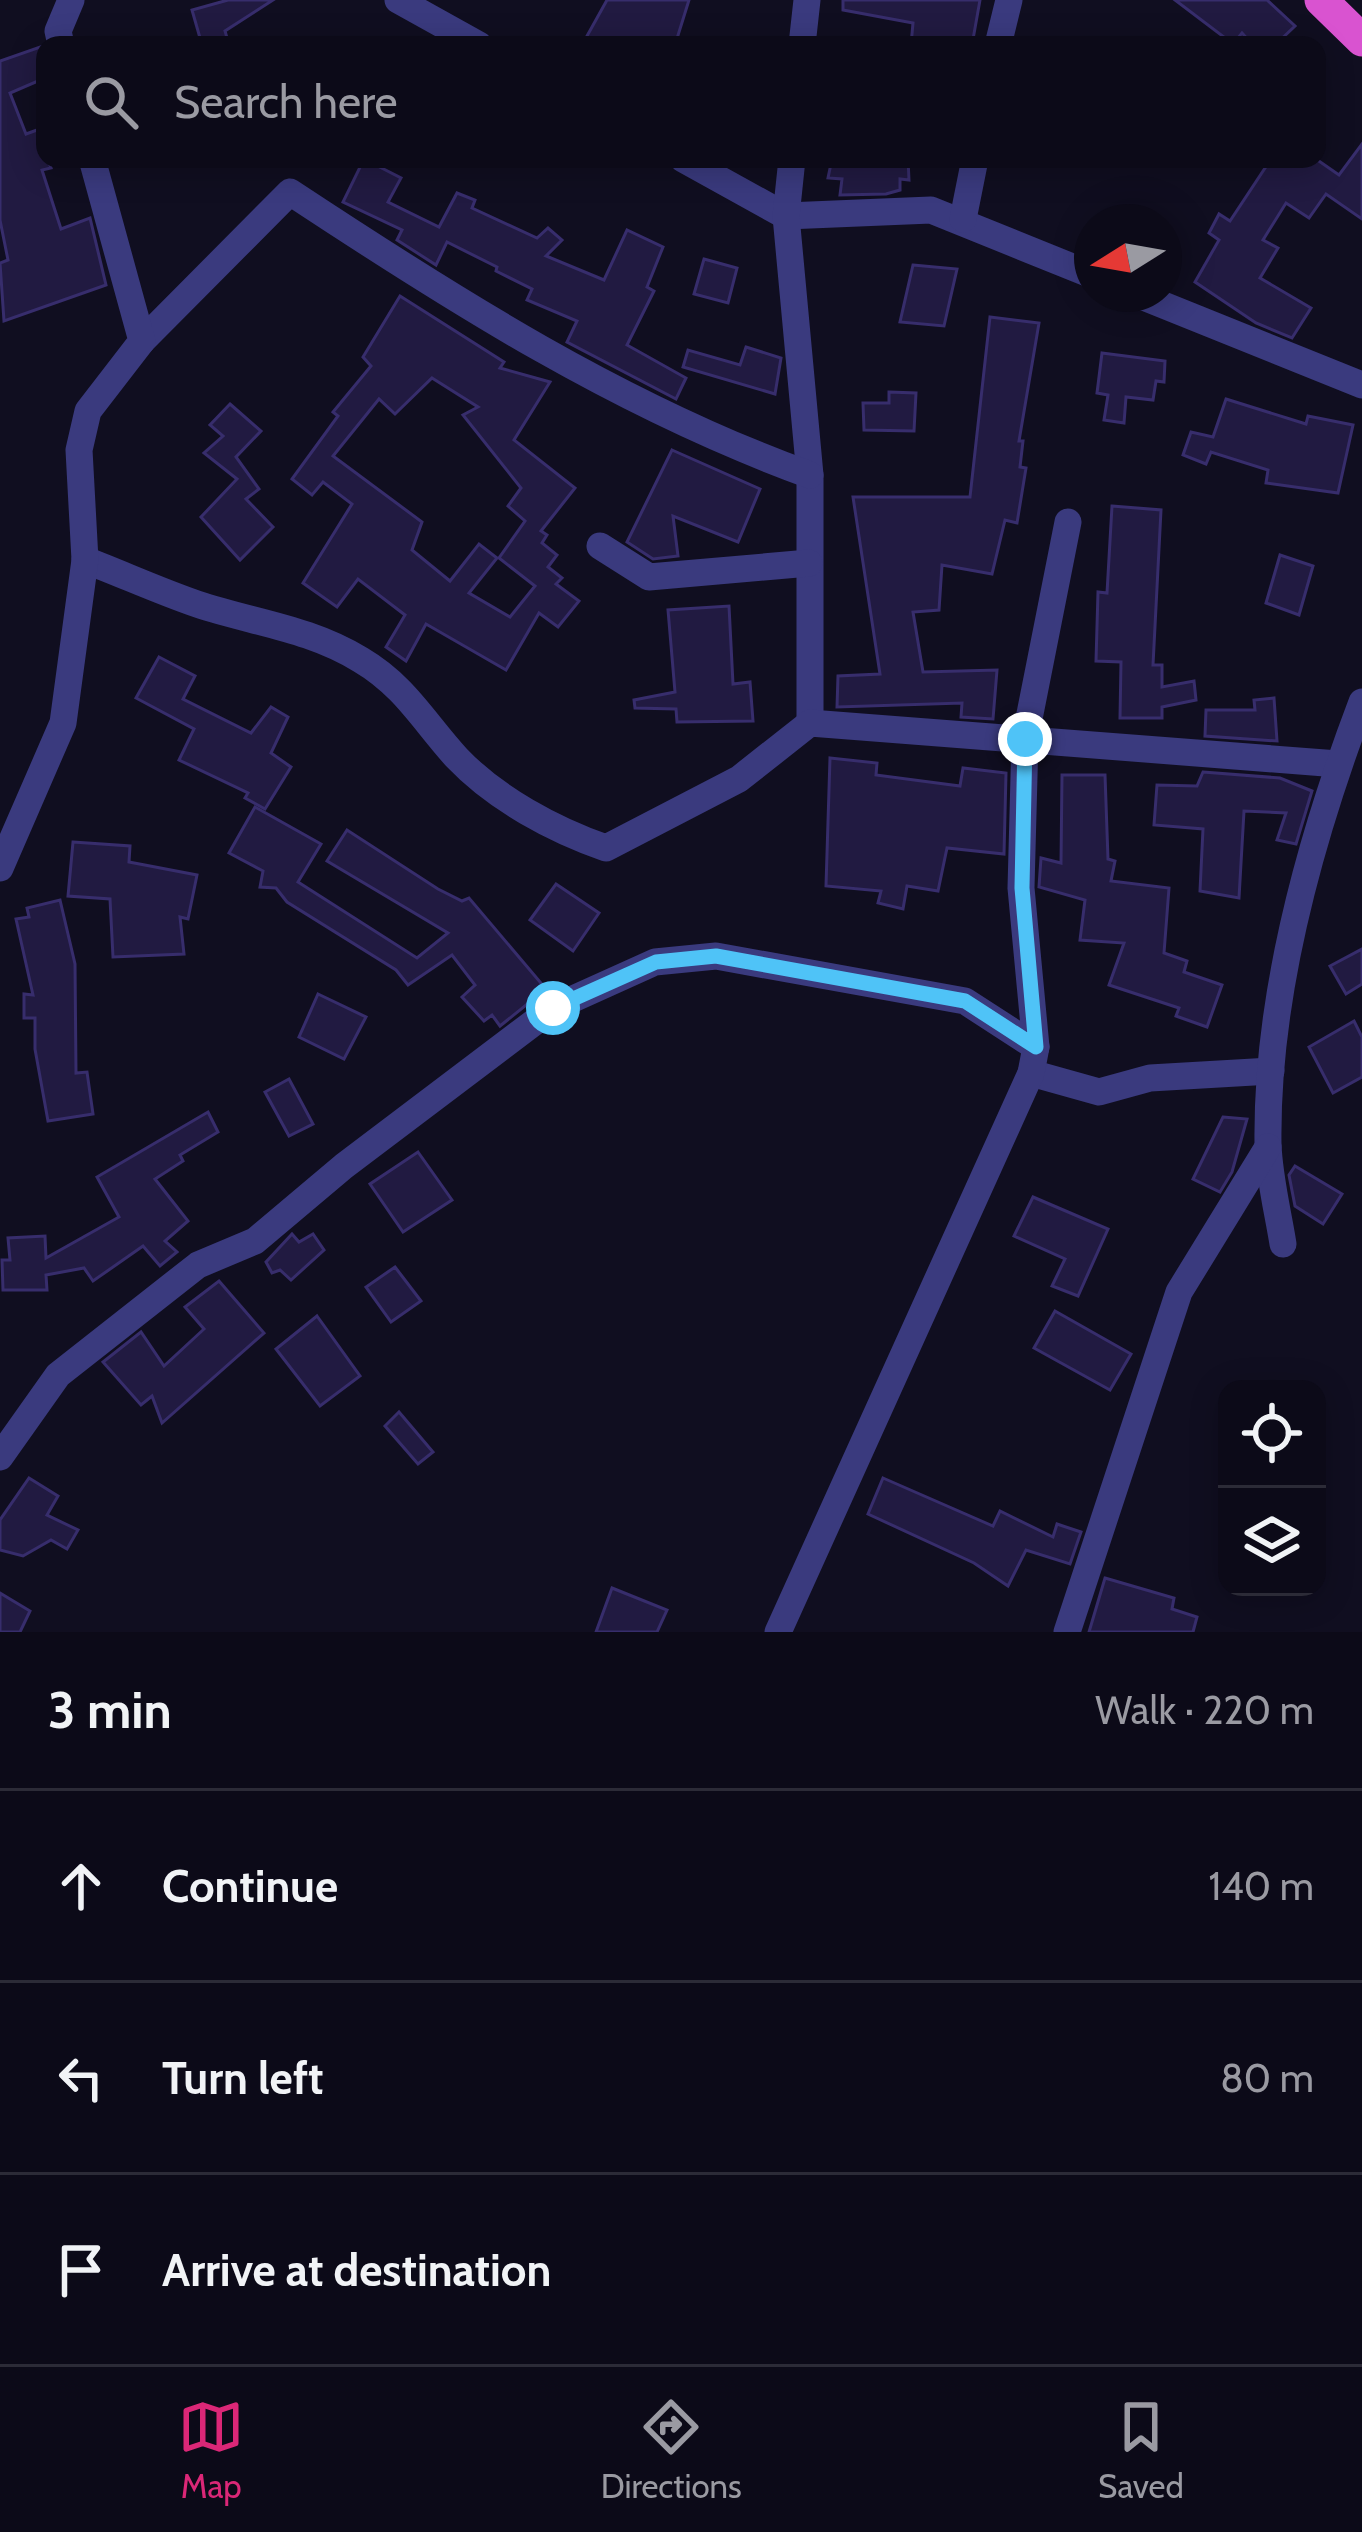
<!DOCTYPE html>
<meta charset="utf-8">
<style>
:root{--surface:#0c0a18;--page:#151321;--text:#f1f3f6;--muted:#9a9aa2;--line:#2c2b37;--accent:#db2777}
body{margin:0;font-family:Cabin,sans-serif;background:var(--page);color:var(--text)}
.controls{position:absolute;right:36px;bottom:36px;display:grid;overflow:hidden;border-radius:24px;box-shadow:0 6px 30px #0003}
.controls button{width:108px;height:108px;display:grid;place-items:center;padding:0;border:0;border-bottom:3px solid var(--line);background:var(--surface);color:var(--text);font:60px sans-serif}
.compass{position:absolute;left:1074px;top:204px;width:108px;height:108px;border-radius:50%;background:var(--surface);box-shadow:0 6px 30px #0003;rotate:259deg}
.stop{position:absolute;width:36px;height:36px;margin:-27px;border:9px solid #4fc3f7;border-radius:50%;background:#fff}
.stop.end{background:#4fc3f7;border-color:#fff;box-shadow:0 3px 12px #0008}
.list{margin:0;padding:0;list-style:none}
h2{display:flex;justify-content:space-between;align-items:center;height:156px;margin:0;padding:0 48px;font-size:51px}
h2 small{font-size:39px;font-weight:400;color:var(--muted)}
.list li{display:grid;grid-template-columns:78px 1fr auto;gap:36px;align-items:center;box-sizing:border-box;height:192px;padding:0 48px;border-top:3px solid var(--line)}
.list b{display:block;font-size:45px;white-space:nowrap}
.list em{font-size:39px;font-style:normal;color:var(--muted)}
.icon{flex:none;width:66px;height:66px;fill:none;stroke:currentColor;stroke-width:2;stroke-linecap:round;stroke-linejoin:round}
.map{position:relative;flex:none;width:1362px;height:1632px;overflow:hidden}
.search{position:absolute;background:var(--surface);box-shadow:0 6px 30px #0003;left:36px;right:36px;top:36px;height:132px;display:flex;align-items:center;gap:30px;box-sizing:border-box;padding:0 42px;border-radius:24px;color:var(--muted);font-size:45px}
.sheet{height:732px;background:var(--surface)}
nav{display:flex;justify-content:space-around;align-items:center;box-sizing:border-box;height:168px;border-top:3px solid var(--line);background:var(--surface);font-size:33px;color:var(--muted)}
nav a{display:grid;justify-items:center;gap:6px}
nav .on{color:var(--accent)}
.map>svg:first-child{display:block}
.building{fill:#211a41;stroke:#372d6c;stroke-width:3;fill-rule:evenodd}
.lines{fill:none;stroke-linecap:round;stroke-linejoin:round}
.minor{stroke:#3a3a7e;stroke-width:27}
.trunk{stroke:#d953d0;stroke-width:33}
.route{stroke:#4fc3f7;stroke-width:15}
</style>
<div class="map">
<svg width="1362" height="1632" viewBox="0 0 1362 1632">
<rect width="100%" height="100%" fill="#100e20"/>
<g class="building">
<path d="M 228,0 L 273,0 L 225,31 L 229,45 L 202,45 L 192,10 Z"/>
<path d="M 607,0 L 689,0 L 675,45 L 582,45 Z"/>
<path d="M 843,0 L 980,0 L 972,45 L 911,45 L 913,23 L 843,10 Z"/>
<path d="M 1175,0 L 1267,0 L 1295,26 L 1275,45 L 1253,45 L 1242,33 L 1233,44 Z"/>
<path d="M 43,46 L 45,78 L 10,93 L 26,134 L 37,130 L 51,168 L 42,170 L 61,229 L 90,218 L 106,285 L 4,321 L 0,263 L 8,260 L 0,220 L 0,61 Z"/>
<path d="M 1362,144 L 1362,219 L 1326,194 L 1309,218 L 1286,203 L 1263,240 L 1278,248 L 1260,278 L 1311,308 L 1292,338 L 1256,323 L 1195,282 L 1219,240 L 1209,233 L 1219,214 L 1230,221 L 1271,159 L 1316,159 L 1339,175 Z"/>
<path d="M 364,159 L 401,178 L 388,202 L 439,227 L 457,193 L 475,200 L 472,208 L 537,238 L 548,228 L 562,240 L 546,256 L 604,280 L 627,230 L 663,247 L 647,287 L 654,291 L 627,345 L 686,378 L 676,399 L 567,342 L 577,321 L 527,300 L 532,289 L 496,271 L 497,267 L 447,242 L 436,265 L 397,240 L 402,230 L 343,202 Z"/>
<path d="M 832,159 L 908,159 L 909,180 L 900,179 L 900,190 L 886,194 L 840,195 L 842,179 L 828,178 Z"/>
<path d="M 704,259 L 737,268 L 728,303 L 694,294 Z"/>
<path d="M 913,265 L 957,269 L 944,326 L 900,322 Z"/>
<path d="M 400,296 L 504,362 L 500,368 L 550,382 L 514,440 L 575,488 L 541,531 L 547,535 L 542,543 L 557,555 L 548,567 L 562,578 L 556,584 L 579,601 L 558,627 L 539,613 L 506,670 L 426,624 L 406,661 L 386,647 L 405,615 L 358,579 L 337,607 L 303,583 L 352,504 L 323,482 L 312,495 L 292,479 L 338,416 L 333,412 L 371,366 L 363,357 ZM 432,378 L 478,407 L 463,415 L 521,488 L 508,506 L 525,521 L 499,558 L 535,586 L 510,617 L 469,593 L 497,558 L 479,544 L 450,581 L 412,550 L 422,522 L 333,456 L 379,399 L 395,414 Z"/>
<path d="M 990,317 L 1039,323 L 1019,441 L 1023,441 L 1020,467 L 1026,468 L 1017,523 L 1005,520 L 992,574 L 942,565 L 939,610 L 913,612 L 923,672 L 997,670 L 993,719 L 961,717 L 962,703 L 837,707 L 838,676 L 880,674 L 853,497 L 970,497 Z"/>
<path d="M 746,347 L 781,358 L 775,394 L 683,367 L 688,350 L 740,365 Z"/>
<path d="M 1102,353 L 1165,361 L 1164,382 L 1156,381 L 1153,400 L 1126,397 L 1124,423 L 1104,420 L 1108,395 L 1097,393 Z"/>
<path d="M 889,392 L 916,393 L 914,431 L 864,430 L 863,403 L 889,403 Z"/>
<path d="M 1226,399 L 1306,424 L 1308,416 L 1353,425 L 1338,493 L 1266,483 L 1268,470 L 1211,452 L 1206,464 L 1183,455 L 1191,432 L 1213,437 Z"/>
<path d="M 230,404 L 261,431 L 236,457 L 259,489 L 246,499 L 273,527 L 240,560 L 201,517 L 237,479 L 204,453 L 223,436 L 210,425 Z"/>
<path d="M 672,450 L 760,489 L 738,542 L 673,516 L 678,556 L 653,559 L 627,542 Z"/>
<path d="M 1112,506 L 1161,510 L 1153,665 L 1162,665 L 1162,687 L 1194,681 L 1196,700 L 1162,707 L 1162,718 L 1120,718 L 1121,662 L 1096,661 L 1098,592 L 1107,593 Z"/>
<path d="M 1280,555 L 1313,566 L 1299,615 L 1266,603 Z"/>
<path d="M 729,606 L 733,684 L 750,682 L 753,721 L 677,722 L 676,709 L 635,708 L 634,700 L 675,692 L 668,610 Z"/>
<path d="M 159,657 L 195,676 L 183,699 L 251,733 L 271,707 L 288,717 L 271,753 L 291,767 L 265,809 L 245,798 L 248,793 L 179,760 L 194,729 L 136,698 Z"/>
<path d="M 1274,698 L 1277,741 L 1205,736 L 1206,710 L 1255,710 L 1254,700 Z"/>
<path d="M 830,758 L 877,763 L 876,775 L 960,786 L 963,768 L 1006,773 L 1004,854 L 947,848 L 938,891 L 907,886 L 903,909 L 878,903 L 881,891 L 826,886 Z"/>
<path d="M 1203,772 L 1280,778 L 1312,791 L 1296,844 L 1277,840 L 1286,813 L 1244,811 L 1239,898 L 1200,891 L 1203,829 L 1154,825 L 1157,785 L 1197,786 Z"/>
<path d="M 1062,775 L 1105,775 L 1108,859 L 1115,861 L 1111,881 L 1169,888 L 1164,953 L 1187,961 L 1184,972 L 1222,985 L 1207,1027 L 1176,1016 L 1179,1008 L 1109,985 L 1124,943 L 1080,940 L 1085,900 L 1039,887 L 1041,858 L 1061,863 Z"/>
<path d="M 255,807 L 321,844 L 298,882 L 417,958 L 448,933 L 327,861 L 347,830 L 438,889 L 462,901 L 469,898 L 546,989 L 500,1026 L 492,1015 L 484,1021 L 462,997 L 475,985 L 452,955 L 408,985 L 396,970 L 287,902 L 276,888 L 260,887 L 263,871 L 229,853 Z"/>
<path d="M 73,842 L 130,846 L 129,862 L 197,875 L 188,919 L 180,917 L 184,954 L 113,957 L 110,899 L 68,896 Z"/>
<path d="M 556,884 L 599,913 L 573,951 L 530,920 Z"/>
<path d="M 60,900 L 75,964 L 76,1073 L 87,1072 L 93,1114 L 48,1121 L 35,1049 L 35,1018 L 24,1018 L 24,994 L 33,995 L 16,919 L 29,917 L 27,908 Z"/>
<path d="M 1362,949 L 1362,984 L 1346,994 L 1330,966 Z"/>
<path d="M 318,994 L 366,1017 L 344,1059 L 299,1037 Z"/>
<path d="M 1354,1021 L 1362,1037 L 1362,1077 L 1333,1093 L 1309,1047 Z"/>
<path d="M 289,1079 L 313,1124 L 289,1136 L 265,1092 Z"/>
<path d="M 208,1112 L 218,1132 L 180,1155 L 183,1161 L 155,1179 L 188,1221 L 165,1241 L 177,1252 L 160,1266 L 143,1246 L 93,1281 L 84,1268 L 46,1275 L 47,1290 L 3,1290 L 2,1260 L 10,1260 L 8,1238 L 45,1236 L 46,1258 L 119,1217 L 97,1177 Z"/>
<path d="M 1223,1117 L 1247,1119 L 1232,1172 L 1220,1192 L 1193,1179 Z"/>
<path d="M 418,1152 L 452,1200 L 403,1232 L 370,1184 Z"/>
<path d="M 1295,1166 L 1342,1194 L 1323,1224 L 1295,1206 L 1289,1175 Z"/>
<path d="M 1033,1197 L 1108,1229 L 1078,1296 L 1052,1286 L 1065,1259 L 1014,1236 Z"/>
<path d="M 292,1234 L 299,1242 L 313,1234 L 324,1250 L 291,1280 L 280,1270 L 272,1273 L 266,1262 Z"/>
<path d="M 395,1267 L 421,1301 L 391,1322 L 366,1287 Z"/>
<path d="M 219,1281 L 264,1333 L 162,1423 L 152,1396 L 141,1405 L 103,1362 L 141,1332 L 164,1366 L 204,1329 L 185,1307 Z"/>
<path d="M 1055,1311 L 1131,1354 L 1110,1390 L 1034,1348 Z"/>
<path d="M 317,1316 L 360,1376 L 320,1406 L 276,1349 Z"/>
<path d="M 399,1412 L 433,1452 L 418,1464 L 385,1426 Z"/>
<path d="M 29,1478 L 58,1496 L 47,1515 L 78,1530 L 67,1549 L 51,1540 L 23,1556 L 0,1550 L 0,1520 Z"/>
<path d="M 883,1478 L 993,1526 L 1000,1511 L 1053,1537 L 1057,1524 L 1081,1532 L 1070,1564 L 1026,1550 L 1008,1586 L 974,1563 L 868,1514 Z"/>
<path d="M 1105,1578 L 1174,1598 L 1172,1609 L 1197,1617 L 1193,1632 L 1089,1632 Z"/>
<path d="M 612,1588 L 667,1610 L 657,1632 L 596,1632 Z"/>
<path d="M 0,1593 L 30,1611 L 20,1632 L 0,1632 Z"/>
</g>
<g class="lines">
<g class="minor">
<path d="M 398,0 L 479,45"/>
<path d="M 61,45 L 58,31 L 71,0"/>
<path d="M 802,45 L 807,0"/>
<path d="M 998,45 L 1009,0"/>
<path d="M 683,159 L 786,216 L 931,210 L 1092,275"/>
<path d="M 792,159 L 786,216 L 810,475 L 810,723"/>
<path d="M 963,219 L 975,159"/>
<path d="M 1136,294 L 1362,385"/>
<path d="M 142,341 L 290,192 C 455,301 622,407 810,475"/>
<path d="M 600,546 L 649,577 L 809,563"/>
<path d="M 85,560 C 122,574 159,591 197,604 C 254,623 309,628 361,660 C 405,686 424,722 457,758 C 496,799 554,830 606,848 L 739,779 L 810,723 L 1338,764"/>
<path d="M 0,868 L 63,723 L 85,560 L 79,450 L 88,411 L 142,341 L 92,159"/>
<path d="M 1036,1047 L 1021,888 L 1025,739 L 1068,522"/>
<path d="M 1031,1073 L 1099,1092 L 1150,1078 L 1271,1071"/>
<path d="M 1283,1244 C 1278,1212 1269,1177 1268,1144 C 1266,996 1310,839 1362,702"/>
<path d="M 0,1457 L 58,1375 L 198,1265 L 255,1241 L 344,1166 L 553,1008 L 655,962 L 716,956 L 965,1001 L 1036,1047 L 1031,1073 L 778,1632"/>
<path d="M 1067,1632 L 1179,1292 L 1268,1147"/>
</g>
<path class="trunk" d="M 1321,0 L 1362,40"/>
</g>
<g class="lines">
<path class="route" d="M 553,1008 L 656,962 L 716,956 L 965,1001 L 1036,1047 L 1022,888 L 1025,739"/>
</g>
</svg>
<div class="controls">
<button><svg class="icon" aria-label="locate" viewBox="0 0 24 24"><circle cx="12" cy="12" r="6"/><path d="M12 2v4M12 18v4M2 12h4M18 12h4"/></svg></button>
<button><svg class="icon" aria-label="layers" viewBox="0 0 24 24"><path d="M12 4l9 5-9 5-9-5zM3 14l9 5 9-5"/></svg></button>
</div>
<svg class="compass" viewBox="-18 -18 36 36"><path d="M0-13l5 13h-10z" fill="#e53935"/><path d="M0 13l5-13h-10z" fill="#9a9aa2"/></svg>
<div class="stop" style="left:553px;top:1008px"></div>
<div class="stop end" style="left:1025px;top:739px"></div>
<div class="search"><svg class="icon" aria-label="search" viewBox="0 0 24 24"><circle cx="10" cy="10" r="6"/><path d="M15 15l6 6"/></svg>Search here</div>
</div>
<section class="sheet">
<h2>3 min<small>Walk · 220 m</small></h2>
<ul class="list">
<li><svg class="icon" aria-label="ahead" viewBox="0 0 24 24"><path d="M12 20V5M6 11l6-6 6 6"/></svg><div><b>Continue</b></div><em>140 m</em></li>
<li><svg class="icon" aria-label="left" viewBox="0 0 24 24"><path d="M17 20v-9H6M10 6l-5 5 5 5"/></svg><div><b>Turn left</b></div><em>80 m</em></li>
<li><svg class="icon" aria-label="arrive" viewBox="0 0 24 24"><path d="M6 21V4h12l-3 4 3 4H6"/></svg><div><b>Arrive at destination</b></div></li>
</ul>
</section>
<nav>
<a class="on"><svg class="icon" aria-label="map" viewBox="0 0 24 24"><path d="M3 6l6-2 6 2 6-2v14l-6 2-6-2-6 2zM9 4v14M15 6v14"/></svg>Map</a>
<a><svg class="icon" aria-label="directions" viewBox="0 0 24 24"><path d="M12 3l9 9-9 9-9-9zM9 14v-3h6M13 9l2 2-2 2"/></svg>Directions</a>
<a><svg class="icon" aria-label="saved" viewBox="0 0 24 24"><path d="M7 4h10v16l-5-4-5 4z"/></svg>Saved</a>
</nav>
